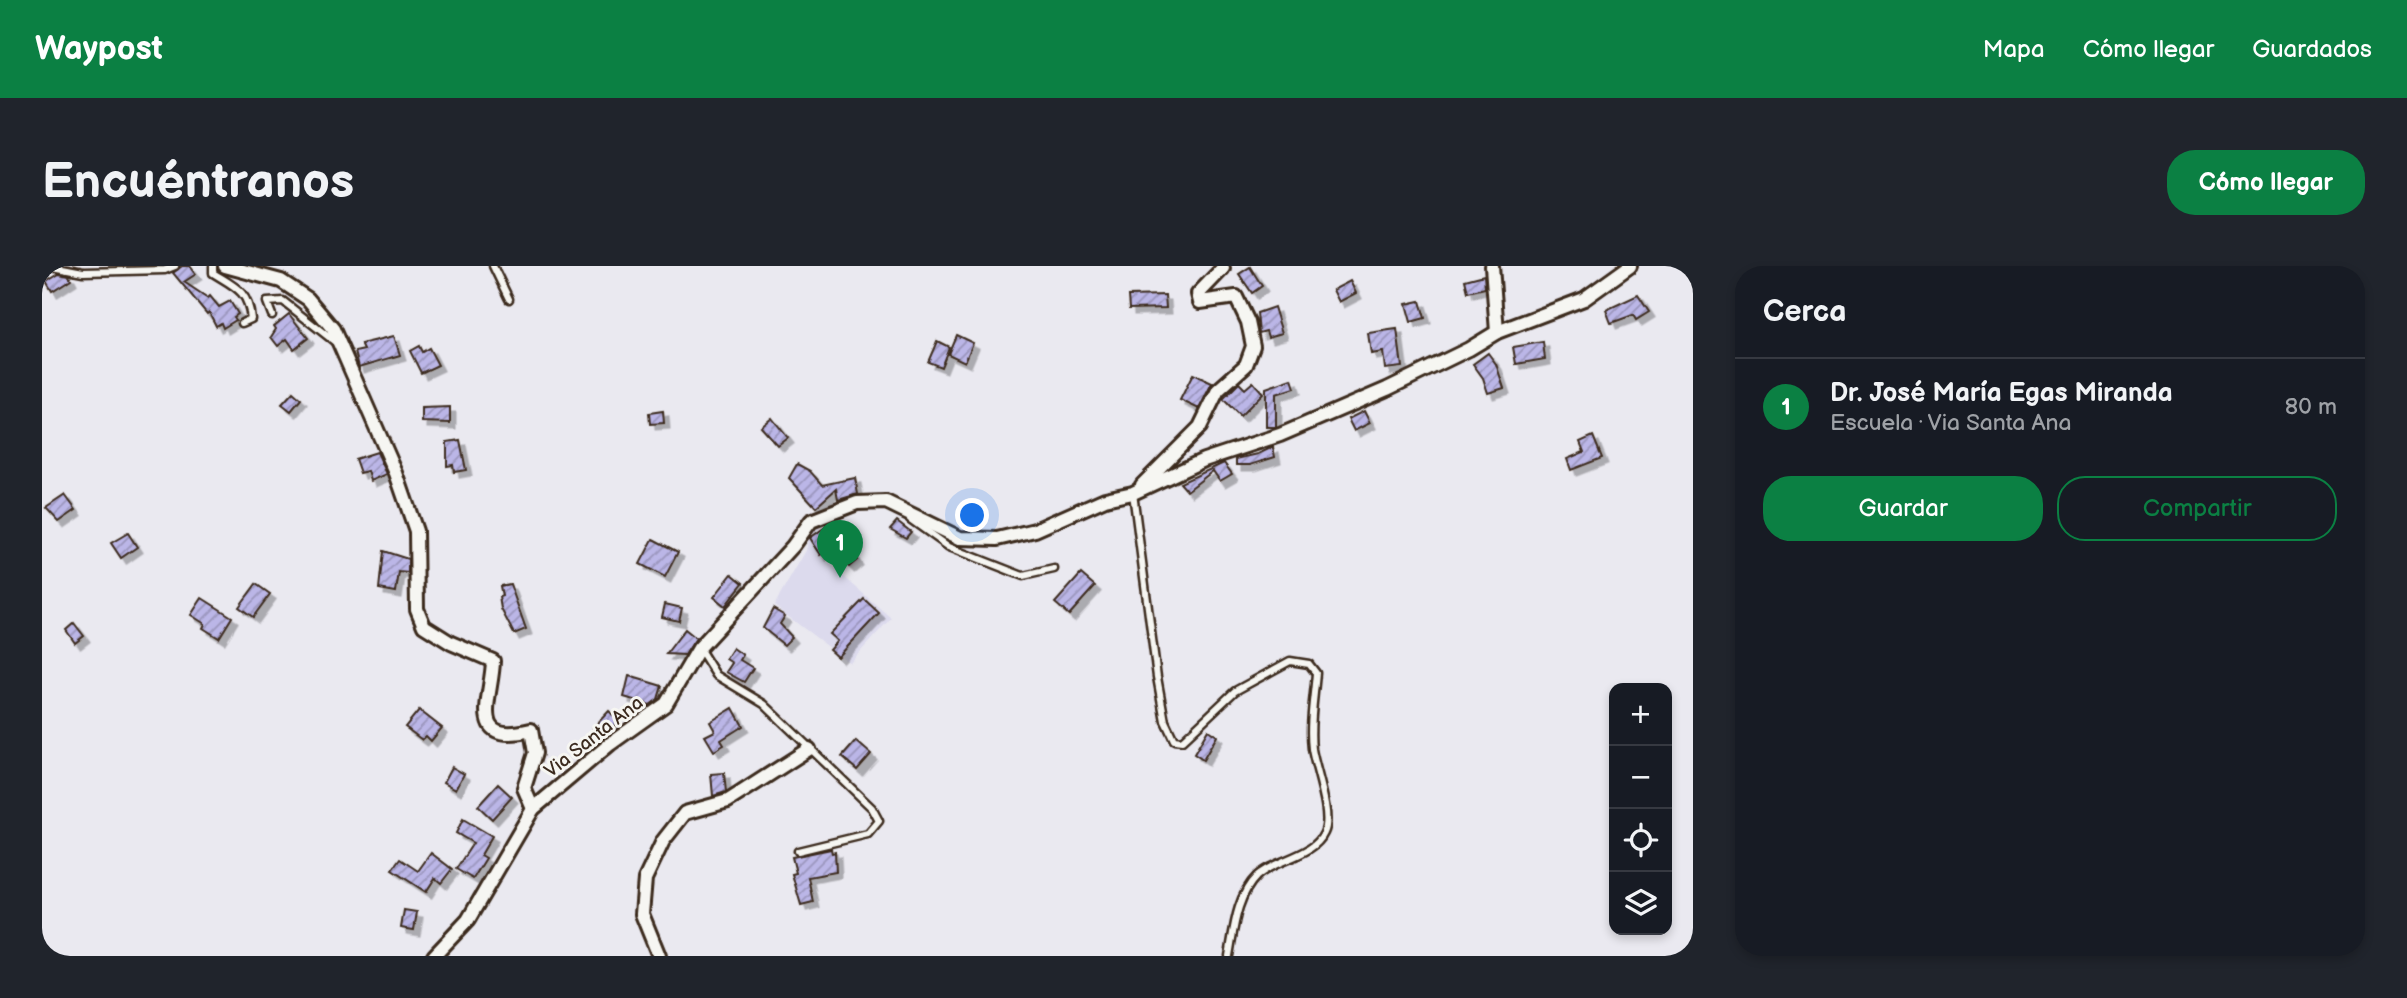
<!DOCTYPE html>
<html lang="es">
<meta charset="utf-8">
<style>
:root{--surface:#171b24;--page:#20242c;--text:#f1f3f6;--muted:#9ea1a6;--line:#363941;--accent:#0b8043}
body{margin:0;font-family:"Balsamiq Sans",sans-serif;background:var(--page);color:var(--text)}
.controls{position:absolute;right:21px;bottom:21px;display:grid;overflow:hidden;border-radius:14px;box-shadow:0 4px 10px #0003}
.controls button{width:63px;height:63px;display:grid;place-items:center;padding:0;border:0;border-bottom:2px solid var(--line);background:var(--surface);color:var(--text);font:35px sans-serif}
.you{position:absolute;left:931px;top:250px;width:24px;height:24px;margin:-18px;border:5px solid #fff;border-radius:50%;background:#1a73e8;box-shadow:0 0 0 10px #1a73e833}
.badge{display:grid;place-items:center;width:46px;height:46px;border-radius:50%;background:var(--accent);color:#fff;font-size:23px;font-weight:700}
.pin{position:absolute;translate:-50% -58px;filter:drop-shadow(0 2px 4px #0008)}
.pin::after{content:'';position:absolute;top:37px;width:24px;height:21px;background:inherit;clip-path:polygon(0 0,100% 0,50% 100%)}
.list{margin:0;padding:0;list-style:none}
h2{display:flex;justify-content:space-between;align-items:center;height:91px;margin:0;padding:0 28px;font-size:30px}
h2 small{font-size:23px;font-weight:400;color:var(--muted)}
.list li{display:grid;grid-template-columns:46px 1fr auto;gap:21px;align-items:center;box-sizing:border-box;height:98px;padding:0 28px;border-top:2px solid var(--line)}
.list b{display:block;font-size:26px;white-space:nowrap}
.list p{margin:0;font-size:23px;white-space:nowrap;color:var(--muted)}
.list em{font-size:23px;font-style:normal;color:var(--muted)}
.actions{display:flex;gap:14px;padding:21px 28px}
.actions a{flex:1;padding:16px 0;border:2px solid var(--accent);border-radius:28px;text-align:center;font-size:24px;color:var(--accent)}
.actions .main{background:var(--accent);color:#fff}
.icon{flex:none;width:38px;height:38px;fill:none;stroke:currentColor;stroke-width:2;stroke-linecap:round;stroke-linejoin:round}
.map{position:relative;flex:none;width:1651px;height:690px;overflow:hidden;border-radius:28px}
header{display:flex;align-items:center;gap:42px;box-sizing:border-box;height:98px;padding:0 35px;background:var(--accent);color:#fff}
header strong{font-size:33px}
nav{display:flex;gap:38px;margin-inline-start:auto;font-size:24px}
.intro{display:flex;align-items:center;justify-content:space-between;box-sizing:border-box;height:168px;padding:0 42px}
h1{margin:0;font-size:49px}
.button{padding:18px 32px;border-radius:28px;background:var(--accent);color:#fff;font-size:24px;font-weight:700}
main{display:flex;gap:42px;padding:0 42px}
aside{flex:1;background:var(--surface);border-radius:28px;box-shadow:0 4px 10px #0003}
.map>svg:first-child{display:block}
.built{fill:#dcdaed}
.building{fill:url(#building-hatch);stroke:#3b2a1e;stroke-width:2;filter:url(#shadow)}
.lines{fill:none;stroke-linecap:round;stroke-linejoin:round}
.service-casing{stroke:#3b2a1e;stroke-width:11}
.minor-casing{stroke:#3b2a1e;stroke-width:18}
.service{stroke:#f6f6f2;stroke-width:6}
.minor{stroke:#f6f6f2;stroke-width:12}
.labels{text-anchor:middle;stroke-width:6;stroke-linejoin:round;paint-order:stroke}
.street-label{font-size:19px;fill:#3b2a1e;stroke:#f6f6f2}
</style>
<header>
<strong>Waypost</strong>
<nav><a>Mapa</a><a>Cómo llegar</a><a>Guardados</a></nav>
</header>
<div class="intro"><h1>Encuéntranos</h1><a class="button">Cómo llegar</a></div>
<main>
<div class="map">
<svg width="1651" height="690" viewBox="0 0 1651 690">
<defs>
<pattern id="building-hatch" width="6" height="6" patternUnits="userSpaceOnUse" patternTransform="scale(1.75)"><rect width="6" height="6" fill="#bbb6e7"/><path d="M-1 1l2-2M0 6l6-6M5 7l2-2" fill="none" stroke="#9994bb"/></pattern>
<filter id="shadow"><feDropShadow dx="5.5" dy="5.5" stdDeviation="0" flood-color="#0004"/></filter>
</defs>
<rect width="100%" height="100%" fill="#eae9f0"/>
<filter id="ink" filterUnits="userSpaceOnUse"><feTurbulence type="fractalNoise" baseFrequency=".0143" numOctaves="2"/><feDisplacementMap in="SourceGraphic" scale="14" xChannelSelector="R" yChannelSelector="G"/><feConvolveMatrix kernelMatrix="1 2 1 2 8 2 1 2 1" color-interpolation-filters="sRGB"/></filter>
<g filter="url(#ink)">
<path class="built" d="M 778,258 L 776,288 L 849,352 L 808,397 L 732,340 L 766,281 L 767,264 Z"/>
<g class="building">
<path d="M 140,0 L 148,0 L 154,8 L 142,16 L 166,32 L 168,30 L 177,41 L 188,35 L 196,48 L 192,51 L 194,54 L 181,62 L 179,57 L 174,60 L 167,46 L 165,48 L 131,7 Z"/>
<path d="M 1208,1 L 1220,20 L 1210,27 L 1197,8 Z"/>
<path d="M 17,7 L 27,9 L 29,13 L 10,25 L 4,15 Z"/>
<path d="M 1442,9 L 1443,22 L 1426,26 L 1423,14 Z"/>
<path d="M 1308,15 L 1314,27 L 1297,36 L 1291,24 Z"/>
<path d="M 1123,29 L 1124,42 L 1087,43 L 1086,30 Z"/>
<path d="M 1596,29 L 1607,46 L 1594,54 L 1591,49 L 1569,57 L 1564,44 Z"/>
<path d="M 1378,35 L 1383,52 L 1369,56 L 1364,38 Z"/>
<path d="M 1232,41 L 1240,67 L 1226,71 L 1224,65 L 1217,67 L 1215,47 Z"/>
<path d="M 247,48 L 266,72 L 252,83 L 245,73 L 236,80 L 229,71 L 234,63 L 232,60 Z"/>
<path d="M 1355,63 L 1360,101 L 1343,103 L 1341,86 L 1329,88 L 1326,67 Z"/>
<path d="M 914,69 L 931,77 L 923,96 L 906,88 Z"/>
<path d="M 352,70 L 358,89 L 317,101 L 313,86 L 322,84 L 319,78 Z"/>
<path d="M 895,75 L 907,81 L 899,101 L 886,96 Z"/>
<path d="M 1501,76 L 1503,93 L 1474,98 L 1471,81 Z"/>
<path d="M 377,80 L 380,86 L 387,82 L 396,99 L 379,107 L 368,85 Z"/>
<path d="M 1446,87 L 1454,98 L 1462,122 L 1446,127 L 1441,112 L 1431,98 Z"/>
<path d="M 1151,108 L 1170,117 L 1157,143 L 1138,134 Z"/>
<path d="M 1250,113 L 1253,122 L 1234,128 L 1234,161 L 1224,161 L 1224,122 Z"/>
<path d="M 1211,116 L 1221,127 L 1198,150 L 1181,133 L 1197,117 L 1203,123 Z"/>
<path d="M 251,126 L 259,133 L 249,145 L 240,138 Z"/>
<path d="M 408,141 L 408,157 L 380,156 L 380,142 Z"/>
<path d="M 621,145 L 622,157 L 608,158 L 607,147 Z"/>
<path d="M 1322,145 L 1328,157 L 1312,165 L 1306,153 Z"/>
<path d="M 730,152 L 746,172 L 736,180 L 719,161 Z"/>
<path d="M 1551,170 L 1560,192 L 1529,204 L 1525,193 L 1542,186 L 1538,176 Z"/>
<path d="M 418,174 L 424,204 L 412,206 L 411,199 L 405,200 L 405,176 Z"/>
<path d="M 1231,181 L 1233,191 L 1208,199 L 1194,199 L 1194,193 L 1216,188 Z"/>
<path d="M 335,186 L 345,208 L 329,215 L 326,205 L 318,207 L 313,193 Z"/>
<path d="M 1182,197 L 1190,208 L 1178,215 L 1171,205 L 1145,225 L 1138,217 Z"/>
<path d="M 755,198 L 768,205 L 780,219 L 813,212 L 816,228 L 796,234 L 794,223 L 774,241 L 747,212 Z"/>
<path d="M 23,229 L 34,244 L 17,256 L 4,242 Z"/>
<path d="M 855,255 L 869,266 L 864,272 L 848,263 Z"/>
<path d="M 789,257 L 815,294 L 807,301 L 798,292 L 791,296 L 785,285 L 779,289 L 768,272 Z"/>
<path d="M 86,267 L 95,281 L 79,292 L 69,277 Z"/>
<path d="M 611,273 L 636,286 L 623,311 L 598,298 Z"/>
<path d="M 341,285 L 366,293 L 366,307 L 357,306 L 354,326 L 337,323 Z"/>
<path d="M 690,308 L 701,317 L 683,340 L 672,331 Z"/>
<path d="M 1039,308 L 1053,320 L 1027,349 L 1013,337 Z"/>
<path d="M 214,318 L 228,328 L 211,351 L 197,341 Z"/>
<path d="M 468,318 L 484,363 L 472,368 L 459,343 L 457,331 L 460,330 L 458,320 Z"/>
<path d="M 160,332 L 190,351 L 177,372 L 161,362 L 163,358 L 149,349 Z"/>
<path d="M 822,333 L 837,347 L 796,391 L 788,384 L 796,375 L 788,368 Z"/>
<path d="M 623,338 L 640,342 L 637,355 L 620,351 Z"/>
<path d="M 731,343 L 743,350 L 738,358 L 750,371 L 742,379 L 721,362 Z"/>
<path d="M 32,357 L 42,370 L 33,377 L 24,364 Z"/>
<path d="M 643,363 L 654,372 L 643,389 L 624,388 Z"/>
<path d="M 691,382 L 701,389 L 698,394 L 711,402 L 702,416 L 684,406 L 690,397 L 684,393 Z"/>
<path d="M 587,410 L 620,420 L 616,433 L 608,439 L 582,431 Z"/>
<path d="M 691,442 L 701,460 L 679,474 L 682,479 L 672,485 L 663,470 L 673,465 L 668,456 Z"/>
<path d="M 377,444 L 400,462 L 389,475 L 384,470 L 380,474 L 363,461 Z"/>
<path d="M 567,445 L 577,455 L 561,472 L 551,462 Z"/>
<path d="M 1166,464 L 1175,470 L 1161,494 L 1152,488 Z"/>
<path d="M 814,475 L 829,488 L 815,504 L 800,491 Z"/>
<path d="M 410,501 L 422,508 L 414,523 L 402,516 Z"/>
<path d="M 682,507 L 684,526 L 671,530 L 669,508 Z"/>
<path d="M 456,518 L 470,531 L 450,553 L 436,540 Z"/>
<path d="M 421,553 L 450,570 L 439,589 L 444,592 L 431,613 L 414,603 L 431,577 L 414,567 Z"/>
<path d="M 789,583 L 790,587 L 793,586 L 794,606 L 766,611 L 771,636 L 759,639 L 750,608 L 754,607 L 750,591 Z"/>
<path d="M 389,587 L 410,603 L 399,617 L 393,612 L 384,626 L 350,604 L 358,593 L 376,605 Z"/>
<path d="M 362,644 L 375,646 L 372,664 L 359,662 Z"/>
</g>
<g class="lines">
<defs>
<g id="service">
<path d="M 10,0 L 41,6 L 123,4 L 133,0"/>
<path d="M 171,0 L 171,7 C 193,21 206,24 209,53 L 200,57"/>
<path d="M 451,0 L 467,33"/>
<path d="M 230,49 L 225,36 L 241,35 L 293,76"/>
<path d="M 1091,227 L 1115,411 L 1123,455 L 1132,474 L 1140,475 L 1193,425 L 1248,395 L 1267,398 L 1274,407 C 1272,432 1267,458 1270,483 C 1273,503 1291,549 1282,567 C 1271,591 1233,593 1215,610 C 1194,631 1192,663 1187,690"/>
<path d="M 868,253 L 907,281 L 981,310 L 1012,303"/>
<path d="M 657,382 L 674,409 L 722,438 L 830,542 L 837,555 L 826,568 L 756,585"/>
</g>
<g id="minor">
<path d="M 183,0 L 239,15 L 266,33 L 291,63 L 354,207 L 374,265 L 375,343 L 382,360 L 409,377 L 451,395 C 450,432 424,480 489,464 L 493,487 L 482,522 L 491,543"/>
<path d="M 1450,0 L 1455,66"/>
<path d="M 1100,219 L 1158,161 L 1176,124 L 1204,99 L 1211,80 L 1206,56 L 1194,31 L 1158,36 L 1156,28 L 1181,2"/>
<path d="M 392,690 L 426,654 L 491,543 L 568,478 L 624,438 L 657,382 L 751,280 L 769,255 L 815,237 L 844,236 L 918,272 L 955,273 L 993,264 L 1063,233 L 1091,227 L 1162,194 L 1238,169 L 1345,123 L 1427,83 L 1455,66 L 1542,33 L 1588,0"/>
<path d="M 617,690 L 600,648 L 603,613 L 621,575 L 643,547 L 686,535 L 767,483"/>
</g>
</defs>
<use href="#service" class="service-casing"/>
<use href="#minor" class="minor-casing"/>
<use href="#service" class="service"/>
<use href="#minor" class="minor"/>
</g>
</g>
<g class="labels">
<g class="street-label">
<text transform="translate(551 470) rotate(-38)" y="7">Via Santa Ana</text>
</g>
</g>
</svg>
<div class="controls">
<button>+</button>
<button>−</button>
<button><svg class="icon" aria-label="locate" viewBox="0 0 24 24"><circle cx="12" cy="12" r="6"/><path d="M12 2v4M12 18v4M2 12h4M18 12h4"/></svg></button>
<button><svg class="icon" aria-label="layers" viewBox="0 0 24 24"><path d="M12 4l9 5-9 5-9-5zM3 14l9 5 9-5"/></svg></button>
</div>
<div class="you"></div>
<div class="pin badge" style="left:798px;top:312px">1</div>
</div>
<aside>
<h2>Cerca<small></small></h2>
<ul class="list">
<li><span class="badge">1</span><div><b>Dr. José María Egas Miranda</b><p>Escuela · Via Santa Ana</p></div><em>80 m</em></li>
</ul>
<div class="actions"><a class="main">Guardar</a><a>Compartir</a></div>
</aside>
</main>
